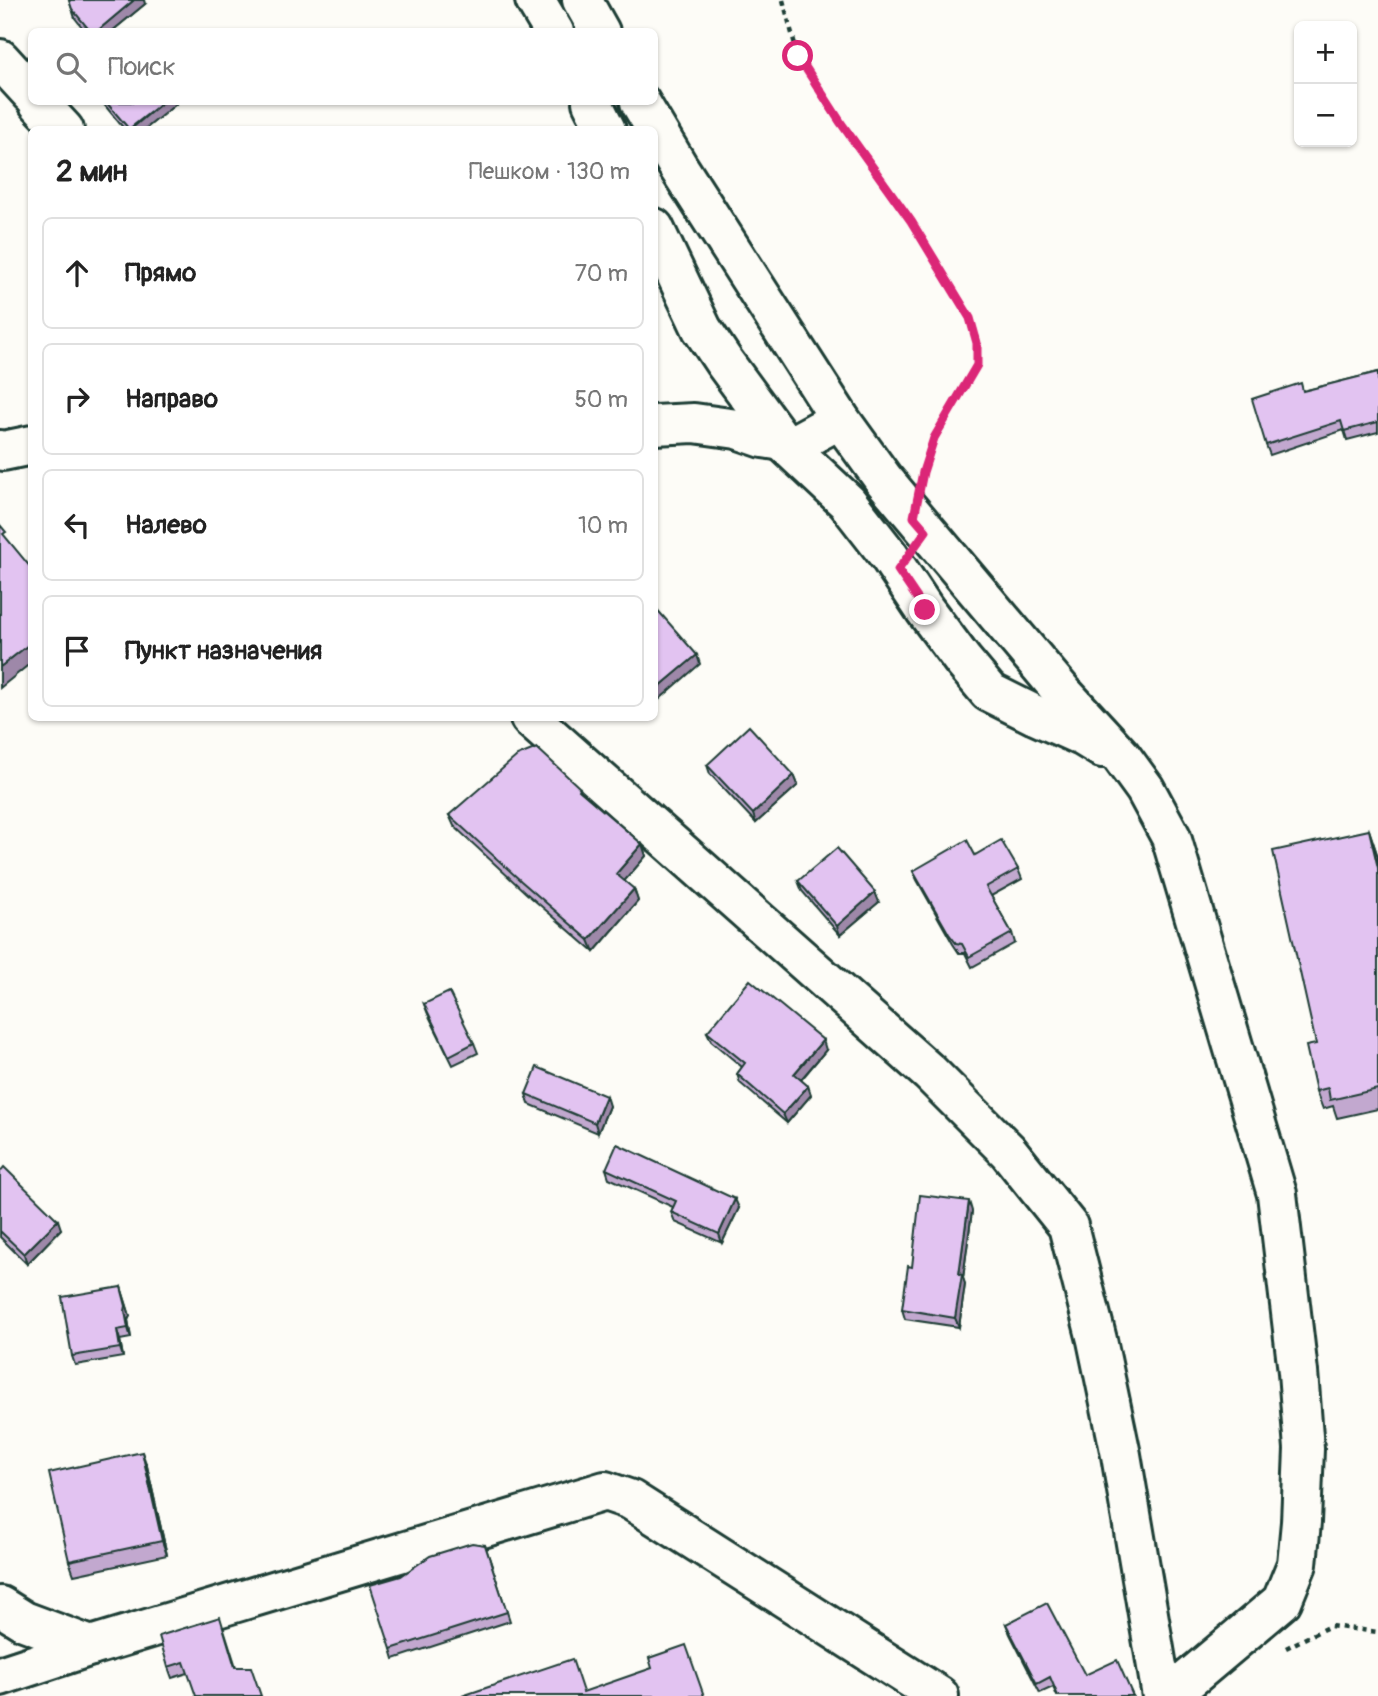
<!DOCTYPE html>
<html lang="ru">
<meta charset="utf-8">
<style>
:root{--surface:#fff;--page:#f6f6f6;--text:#222;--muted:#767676;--line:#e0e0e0}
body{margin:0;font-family:Pangolin,sans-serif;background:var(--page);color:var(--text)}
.controls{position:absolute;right:21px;top:21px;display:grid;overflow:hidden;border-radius:10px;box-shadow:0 2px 5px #0004}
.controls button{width:63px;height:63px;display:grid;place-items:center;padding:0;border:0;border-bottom:2px solid var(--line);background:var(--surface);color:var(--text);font:35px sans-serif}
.stop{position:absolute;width:21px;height:21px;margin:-16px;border:5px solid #db2777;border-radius:50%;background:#fff}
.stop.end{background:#db2777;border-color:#fff;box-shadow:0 2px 7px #0008}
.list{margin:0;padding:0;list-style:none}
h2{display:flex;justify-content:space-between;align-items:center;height:91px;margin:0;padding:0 28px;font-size:30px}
h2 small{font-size:23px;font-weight:400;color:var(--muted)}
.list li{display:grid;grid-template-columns:46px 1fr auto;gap:21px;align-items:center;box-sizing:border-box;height:112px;margin:0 14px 14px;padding:0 14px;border:2px solid var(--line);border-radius:10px}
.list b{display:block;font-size:26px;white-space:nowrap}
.list em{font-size:23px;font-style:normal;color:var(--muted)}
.icon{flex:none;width:38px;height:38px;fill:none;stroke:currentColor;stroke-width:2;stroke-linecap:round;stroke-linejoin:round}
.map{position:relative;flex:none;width:1378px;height:1696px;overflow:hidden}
.search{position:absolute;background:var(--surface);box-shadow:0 2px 5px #0004;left:28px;top:28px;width:630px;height:77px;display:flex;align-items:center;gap:18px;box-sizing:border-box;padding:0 24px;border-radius:10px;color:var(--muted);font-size:26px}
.panel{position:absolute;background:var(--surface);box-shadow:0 2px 5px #0004;left:28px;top:126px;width:630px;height:595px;border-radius:10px}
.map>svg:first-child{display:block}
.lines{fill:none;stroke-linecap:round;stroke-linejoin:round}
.minor-casing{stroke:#1f3d34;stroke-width:44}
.path{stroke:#1f3d34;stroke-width:4.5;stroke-dasharray:5 5;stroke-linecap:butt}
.minor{stroke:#fdfcf7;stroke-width:38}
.wall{fill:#c2a8cf;stroke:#1f3d34;stroke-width:2}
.shaded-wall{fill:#9e88a9;stroke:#1f3d34;stroke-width:2}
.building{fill:#e2c3f1;stroke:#1f3d34;stroke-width:2}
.route{stroke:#db2777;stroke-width:9}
</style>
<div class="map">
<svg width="1378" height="1696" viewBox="0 0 1378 1696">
<rect width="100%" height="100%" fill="#fdfcf7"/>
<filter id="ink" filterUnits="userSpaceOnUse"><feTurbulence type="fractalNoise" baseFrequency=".0143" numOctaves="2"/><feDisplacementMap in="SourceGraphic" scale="14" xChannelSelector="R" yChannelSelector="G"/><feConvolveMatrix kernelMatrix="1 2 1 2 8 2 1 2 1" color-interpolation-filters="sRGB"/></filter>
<g filter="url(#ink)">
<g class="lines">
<defs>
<g id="minor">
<path d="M 535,0 L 554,32"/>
<path d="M 582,0 L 600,32"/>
<path d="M 0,59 L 32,94"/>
<path d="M 38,102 L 64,130"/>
<path d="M 592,102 L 606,130"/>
<path d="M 640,102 L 679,168 L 840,419 L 884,480 L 1063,693 L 1121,756 L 1145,789 L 1171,837 L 1277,1194 L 1298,1372 L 1304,1449 L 1301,1522 L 1297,1564 L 1282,1601 L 1169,1696"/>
<path d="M 654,228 L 702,329 L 724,362 L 782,441 L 847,502 L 889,556 L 925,610 L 963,661 L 989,692 L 1035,715 L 1084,737 L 1102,748"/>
<path d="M 654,425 L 694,423 L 737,429 L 763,438 L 796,443 L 840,419"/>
<path d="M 0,450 L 3,451 L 32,445"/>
<path d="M 530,718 L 930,1073 L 1008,1151 L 1068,1226 L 1097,1340 L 1121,1455 L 1162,1696"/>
<path d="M 0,1606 L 24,1621 L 91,1646"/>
<path d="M 0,1676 L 91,1646 L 605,1491 L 631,1500 L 939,1696"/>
</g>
</defs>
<use href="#minor" class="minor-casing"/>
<g class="path">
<path d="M 783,0 L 798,56 L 841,123 L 911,221 L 970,318 L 977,343 L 977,365 L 934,438 L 924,470"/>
<path d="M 1286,1648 L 1330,1626 L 1378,1632"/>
</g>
<use href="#minor" class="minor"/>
</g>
<g class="wall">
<path d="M 69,0 L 145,4 L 111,32 L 86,32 L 75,18 Z"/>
<path d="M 102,102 L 175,102 L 176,104 L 144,130 L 125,130 Z"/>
<path d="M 1378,372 L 1378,432 L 1347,440 L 1344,430 L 1270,455 L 1266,445 L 1304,391 Z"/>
<path d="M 707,765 L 794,775 L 798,785 L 756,823 L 710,774 Z"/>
<path d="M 580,788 L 581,791 L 642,844 L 646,856 L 624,881 L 634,889 L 638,901 L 594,952 L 526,893 L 454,826 L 449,815 Z"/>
<path d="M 1369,830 L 1378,857 L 1378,1109 L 1337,1118 L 1333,1106 L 1323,1109 L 1316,1091 L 1316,1044 Z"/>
<path d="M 975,855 L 1018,869 L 1022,879 L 991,896 L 1012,933 L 1015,943 L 972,967 L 965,953 L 959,953 L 953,944 L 917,880 L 913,871 Z"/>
<path d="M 798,881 L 879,902 L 840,935 L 802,891 Z"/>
<path d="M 424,1004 L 474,1043 L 478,1053 L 453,1065 L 428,1014 Z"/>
<path d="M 707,1032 L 826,1050 L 801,1080 L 808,1086 L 811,1095 L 787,1123 L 740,1083 L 737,1074 L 742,1067 L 711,1041 Z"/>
<path d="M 526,1094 L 609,1106 L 598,1133 L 529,1104 Z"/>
<path d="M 606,1169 L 739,1208 L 722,1243 L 675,1222 L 671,1212 L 673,1207 L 609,1178 Z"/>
<path d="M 0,1172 L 61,1229 L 27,1264 L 0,1237 Z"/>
<path d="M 972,1211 L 963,1278 L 965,1284 L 959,1327 L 905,1319 L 902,1309 Z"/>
<path d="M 121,1287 L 130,1316 L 128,1320 L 131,1338 L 120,1340 L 123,1357 L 75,1365 L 72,1356 Z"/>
<path d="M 147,1466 L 167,1555 L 74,1575 L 69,1561 Z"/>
<path d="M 485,1545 L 510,1621 L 394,1659 L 391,1649 L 401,1576 Z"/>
<path d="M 1006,1624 L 1085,1675 L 1133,1696 L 1057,1696 L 1053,1687 L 1040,1693 L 1010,1634 Z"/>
<path d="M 224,1629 L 236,1667 L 188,1673 L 172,1678 L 168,1667 Z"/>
</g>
<g class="shaded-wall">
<path d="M 134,0 L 144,0 L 145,4 L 111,32 L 96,32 Z"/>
<path d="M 163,102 L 175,102 L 176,104 L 144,130 L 130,130 Z"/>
<path d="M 32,642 L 32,662 L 0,688 L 0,667 Z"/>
<path d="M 697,655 L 700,664 L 654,704 L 654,691 Z"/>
<path d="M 794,775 L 798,785 L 756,823 L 753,814 Z"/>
<path d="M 1369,830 L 1378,857 L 1378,868 Z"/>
<path d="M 642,844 L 646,856 L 620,886 L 616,874 Z"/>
<path d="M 634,889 L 638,901 L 594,952 L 589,940 Z"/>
<path d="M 875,892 L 879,902 L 840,935 L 837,926 Z"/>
<path d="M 823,1040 L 826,1050 L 797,1084 L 794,1074 Z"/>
<path d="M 808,1086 L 811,1095 L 787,1123 L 783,1114 Z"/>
<path d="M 606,1096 L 609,1106 L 598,1133 L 595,1123 Z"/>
<path d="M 735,1199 L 739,1208 L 722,1243 L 719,1234 Z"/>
<path d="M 969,1201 L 972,1211 L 963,1278 L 965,1284 L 959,1327 L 955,1318 L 959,1274 Z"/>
<path d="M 58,1220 L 61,1229 L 27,1264 L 24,1254 Z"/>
<path d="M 121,1287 L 130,1316 L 128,1320 L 131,1338 L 128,1328 Z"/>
<path d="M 117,1330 L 120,1340 L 123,1357 L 120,1348 Z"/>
<path d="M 142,1452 L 147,1466 L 167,1555 L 162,1541 Z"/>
</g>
<g class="building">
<path d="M 69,0 L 134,0 L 96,32 L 91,32 L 72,9 Z"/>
<path d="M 106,102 L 163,102 L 129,129 Z"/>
<path d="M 1378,372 L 1378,422 L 1344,431 L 1341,421 L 1266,445 L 1252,399 L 1301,383 L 1303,391 Z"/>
<path d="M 0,525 L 6,532 L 3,534 L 32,569 L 32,642 L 0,667 Z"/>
<path d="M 654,606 L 697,655 L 654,691 Z"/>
<path d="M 749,726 L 794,775 L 753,814 L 707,765 Z"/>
<path d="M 537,748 L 580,788 L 579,790 L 642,844 L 616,874 L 634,889 L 589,940 L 521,881 L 449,815 L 517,756 Z"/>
<path d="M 1369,830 L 1378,868 L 1378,1089 L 1330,1100 L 1328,1088 L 1316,1091 L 1306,1046 L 1316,1044 L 1273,851 Z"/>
<path d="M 967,840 L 975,855 L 1001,840 L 1018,869 L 986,887 L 1012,933 L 969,957 L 962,944 L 956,943 L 949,934 L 913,871 Z"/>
<path d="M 837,848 L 875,892 L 837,926 L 798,881 Z"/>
<path d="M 750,980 L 823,1040 L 794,1074 L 808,1086 L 783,1114 L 737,1074 L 745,1063 L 707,1032 Z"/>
<path d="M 449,992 L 474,1043 L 449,1056 L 424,1004 Z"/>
<path d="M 537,1067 L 606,1096 L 595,1123 L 526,1094 Z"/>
<path d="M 617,1144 L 735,1199 L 719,1234 L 671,1212 L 676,1201 L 606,1169 Z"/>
<path d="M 4,1167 L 58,1220 L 24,1254 L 0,1231 L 0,1172 Z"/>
<path d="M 920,1195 L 969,1201 L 959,1274 L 962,1275 L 955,1318 L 902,1309 L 908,1266 L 912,1267 Z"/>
<path d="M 121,1287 L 126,1306 L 125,1311 L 128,1328 L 117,1330 L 120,1348 L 72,1356 L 62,1297 Z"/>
<path d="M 142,1452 L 162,1541 L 69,1561 L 49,1473 Z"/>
<path d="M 472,1543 L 485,1545 L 507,1612 L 391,1649 L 370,1585 L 401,1576 L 430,1556 Z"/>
<path d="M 1047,1603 L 1085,1675 L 1117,1660 L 1133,1696 L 1058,1696 L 1050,1677 L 1037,1684 L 1006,1624 Z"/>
<path d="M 220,1617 L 235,1667 L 251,1667 L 261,1696 L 196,1696 L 184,1662 L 168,1667 L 159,1636 Z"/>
<path d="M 686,1645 L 704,1696 L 462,1696 L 572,1659 L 583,1692 L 652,1668 L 649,1658 Z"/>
</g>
</g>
<g class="lines" filter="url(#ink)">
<path class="route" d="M 798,56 L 841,123 L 911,221 L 970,318 L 977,343 L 977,365 L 934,438 L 923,472 L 914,517 L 926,531 L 898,570 L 925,610"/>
</g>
</svg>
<div class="controls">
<button>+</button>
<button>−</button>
</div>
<div class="stop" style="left:798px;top:56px"></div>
<div class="stop end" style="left:925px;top:610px"></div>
<div class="search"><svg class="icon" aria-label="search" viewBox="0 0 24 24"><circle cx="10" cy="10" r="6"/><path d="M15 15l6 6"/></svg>Поиск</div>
<section class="panel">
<h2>2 мин<small>Пешком · 130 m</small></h2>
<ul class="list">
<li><svg class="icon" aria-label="ahead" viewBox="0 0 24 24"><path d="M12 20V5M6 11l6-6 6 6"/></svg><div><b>Прямо</b></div><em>70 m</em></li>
<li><svg class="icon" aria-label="right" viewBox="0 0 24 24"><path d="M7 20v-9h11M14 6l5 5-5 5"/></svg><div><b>Направо</b></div><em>50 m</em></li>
<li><svg class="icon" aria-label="left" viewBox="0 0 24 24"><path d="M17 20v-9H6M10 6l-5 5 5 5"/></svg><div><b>Налево</b></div><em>10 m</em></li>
<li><svg class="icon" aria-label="arrive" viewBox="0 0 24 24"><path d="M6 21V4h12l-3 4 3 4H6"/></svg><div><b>Пункт назначения</b></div></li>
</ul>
</section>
</div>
